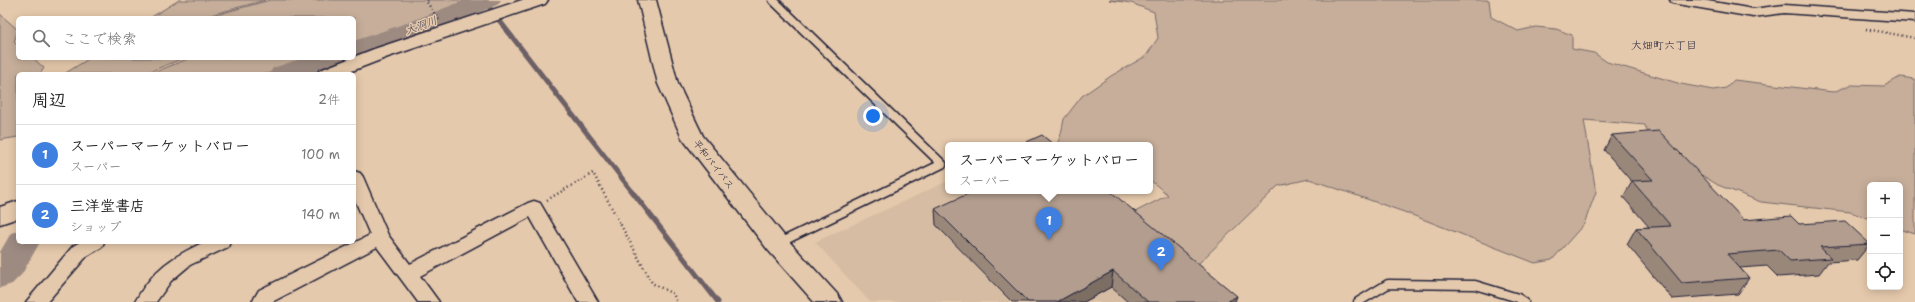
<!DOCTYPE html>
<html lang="ja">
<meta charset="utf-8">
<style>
:root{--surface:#fff;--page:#f6f6f6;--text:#222;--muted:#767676;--line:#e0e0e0;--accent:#db2777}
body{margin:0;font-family:"Shantell Sans","Klee One",sans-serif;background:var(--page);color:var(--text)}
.controls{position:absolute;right:12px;bottom:12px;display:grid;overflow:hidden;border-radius:6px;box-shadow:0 2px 10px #0003}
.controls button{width:36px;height:36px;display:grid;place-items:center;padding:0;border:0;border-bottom:1px solid var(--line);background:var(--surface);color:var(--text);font:20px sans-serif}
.you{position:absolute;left:873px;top:116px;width:14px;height:14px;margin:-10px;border:3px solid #fff;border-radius:50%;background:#1a73e8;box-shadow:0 0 0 6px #1a73e833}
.badge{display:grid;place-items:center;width:26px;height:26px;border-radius:50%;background:var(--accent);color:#fff;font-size:13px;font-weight:700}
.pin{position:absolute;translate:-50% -33px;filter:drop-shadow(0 1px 2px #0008)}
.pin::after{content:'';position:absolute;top:21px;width:14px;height:12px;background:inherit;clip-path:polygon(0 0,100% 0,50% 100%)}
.popup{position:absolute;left:945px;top:142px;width:208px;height:52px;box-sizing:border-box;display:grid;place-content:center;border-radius:6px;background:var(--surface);filter:drop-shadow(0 1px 3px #0005);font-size:13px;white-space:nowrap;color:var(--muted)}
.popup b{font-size:15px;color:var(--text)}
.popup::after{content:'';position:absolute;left:50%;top:100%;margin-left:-8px;border:8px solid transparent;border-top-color:var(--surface)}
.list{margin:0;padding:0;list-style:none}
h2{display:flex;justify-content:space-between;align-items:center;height:52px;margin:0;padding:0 16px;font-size:17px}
h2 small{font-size:13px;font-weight:400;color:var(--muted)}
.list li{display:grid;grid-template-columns:26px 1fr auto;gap:12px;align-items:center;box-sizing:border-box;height:60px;padding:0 16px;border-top:1px solid var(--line)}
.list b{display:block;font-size:15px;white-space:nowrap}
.list p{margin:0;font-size:13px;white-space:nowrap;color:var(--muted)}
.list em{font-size:13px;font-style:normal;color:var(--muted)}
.icon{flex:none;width:22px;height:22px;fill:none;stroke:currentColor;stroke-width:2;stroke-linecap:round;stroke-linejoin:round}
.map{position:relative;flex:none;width:1915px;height:302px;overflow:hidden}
.search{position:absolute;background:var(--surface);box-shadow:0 2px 10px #0003;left:16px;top:16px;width:340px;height:44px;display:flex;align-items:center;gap:10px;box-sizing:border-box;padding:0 14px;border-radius:6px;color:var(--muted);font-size:15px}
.panel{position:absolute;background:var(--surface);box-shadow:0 2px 10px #0003;left:16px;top:72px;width:340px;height:172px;border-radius:6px}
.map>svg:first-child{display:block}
.built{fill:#d6bca3}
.green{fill:#c6ae9a;stroke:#74686a}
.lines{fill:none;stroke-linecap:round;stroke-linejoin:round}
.stream{stroke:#6c6166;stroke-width:5}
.river{fill:#9d8b82;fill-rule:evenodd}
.service-casing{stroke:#22223b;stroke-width:11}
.minor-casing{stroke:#22223b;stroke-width:3}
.tertiary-casing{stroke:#22223b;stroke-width:3}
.trunk-casing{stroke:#22223b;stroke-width:3}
.path{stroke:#22223b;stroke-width:2.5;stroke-dasharray:1 3;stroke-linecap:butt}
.service{stroke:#e5c9ac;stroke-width:8}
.minor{fill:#e5c9ac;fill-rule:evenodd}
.tertiary{fill:#e5c9ac;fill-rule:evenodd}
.trunk{fill:#e5c9ac;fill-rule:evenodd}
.wall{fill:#99877a;stroke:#22223b}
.shaded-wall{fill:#7d6e63;stroke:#22223b}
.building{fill:#b29d8e;stroke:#22223b}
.labels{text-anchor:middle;stroke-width:3;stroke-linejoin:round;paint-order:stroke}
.street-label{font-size:10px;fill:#22223b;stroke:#e5c9ac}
.water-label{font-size:11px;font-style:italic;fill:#413c4d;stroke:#e5c9ac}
.neighbourhood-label{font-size:11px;fill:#22223b;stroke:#e5c9ac}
</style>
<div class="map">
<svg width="1915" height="302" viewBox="0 0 1915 302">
<rect width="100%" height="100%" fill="#e5c9ac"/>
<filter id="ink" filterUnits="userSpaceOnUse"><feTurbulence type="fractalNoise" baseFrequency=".025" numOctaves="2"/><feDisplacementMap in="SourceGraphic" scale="8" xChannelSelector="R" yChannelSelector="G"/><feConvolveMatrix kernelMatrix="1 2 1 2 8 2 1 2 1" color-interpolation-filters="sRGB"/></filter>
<g filter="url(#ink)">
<path class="built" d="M 948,181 L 948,191 L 1093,191 L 1227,302 L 870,302 L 815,242 Z"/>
<g class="green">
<path d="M 179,0 L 265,0 L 200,18 L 150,18 Z"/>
<path d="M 270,0 L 467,0 L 406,28 L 354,46 L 354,18 L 205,18 Z"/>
<path d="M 1109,0 L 1489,0 L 1491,17 L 1518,31 L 1536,27 L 1556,29 L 1572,35 L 1572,49 L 1594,53 L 1607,62 L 1681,84 L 1713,90 L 1726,88 L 1734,80 L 1833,92 L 1851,85 L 1884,86 L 1900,77 L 1915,79 L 1915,234 L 1900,229 L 1900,185 L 1870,185 L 1870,219 L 1850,212 L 1761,202 L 1718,185 L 1652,145 L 1645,125 L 1584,120 L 1596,192 L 1584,224 L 1552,260 L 1535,263 L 1407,213 L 1309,179 L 1278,186 L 1195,267 L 1129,215 L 1168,195 L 1150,180 L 1150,145 L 1057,145 L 1061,134 L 1064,119 L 1082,96 L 1111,76 L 1146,56 L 1158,38 L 1154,12 L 1131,3 Z"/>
<path d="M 0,14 L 18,30 L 14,42 L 18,46 L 18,58 L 33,58 L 44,68 L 40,74 L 18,74 L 18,137 L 0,140 Z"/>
<path d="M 90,58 L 184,58 L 144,74 L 64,74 Z"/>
<path d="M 190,58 L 320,58 L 274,74 L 150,74 Z"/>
</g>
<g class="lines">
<path class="stream" d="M 485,2 L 718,302"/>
<g class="river">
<path d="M 465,0 L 501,0 L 497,5 L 430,33 L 364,56 L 354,58 L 353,58 L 354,41 L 412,21 Z"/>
<path d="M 303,58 L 344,58 C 331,77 290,74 269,74 L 273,68 Z"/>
<path d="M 18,231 L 18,242 L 40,242 L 22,274 L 12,284 L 0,288 L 0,252 L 11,233 Z"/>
</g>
<defs>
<g id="service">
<path d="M 773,0 L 942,164 L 777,244"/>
<path d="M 1358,302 L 1388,284 L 1475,285 L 1518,298 L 1524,302"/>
</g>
<g id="minor">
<path d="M 1670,0 L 1702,0 L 1753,9 L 1784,5 L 1915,14 L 1915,22 L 1784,13 L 1753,17 L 1677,4 L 1672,3 Z"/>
<path d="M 354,171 L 360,173 L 363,177 L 388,235 L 410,264 L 528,203 L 534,201 L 540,203 L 598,302 L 578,302 L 530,217 L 420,276 L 439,302 L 418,302 L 377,247 L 272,302 L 252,302 L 259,290 L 370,235 L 354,198 Z"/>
<path d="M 80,242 L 104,242 L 102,247 L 87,256 L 47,302 L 26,302 L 73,246 Z"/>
<path d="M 204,242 L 230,242 L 228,247 L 190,265 L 171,281 L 156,302 L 135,302 C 153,269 172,257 204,242 Z"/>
</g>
<g id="tertiary">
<path d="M 522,0 L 548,0 L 545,4 L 388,57 L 344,74 L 317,74 L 320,70 L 374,49 Z"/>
<path d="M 18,201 L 18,218 L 0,224 L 0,207 Z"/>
</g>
<path id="trunk" d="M 638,0 L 656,0 L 678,84 L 703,136 L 786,238 L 838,295 L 842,302 L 814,302 L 768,250 L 682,138 L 658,84 Z"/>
</defs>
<use href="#service" class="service-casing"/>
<use href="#minor" class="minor-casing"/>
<use href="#tertiary" class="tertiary-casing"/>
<use href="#trunk" class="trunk-casing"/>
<g class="path">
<path d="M 428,0 L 426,1 L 439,20"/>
<path d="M 1866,29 L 1915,38"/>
<path d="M 547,200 L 593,173 L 652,283 L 673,294 L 677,302"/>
</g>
<use href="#service" class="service"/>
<use href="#minor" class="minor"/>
<use href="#tertiary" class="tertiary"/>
<use href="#trunk" class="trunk"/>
</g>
<g class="wall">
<path d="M 1612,135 L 1744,220 L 1799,224 L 1870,244 L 1857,260 L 1828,262 L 1819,274 L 1778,277 L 1767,266 L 1740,268 L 1749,278 L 1738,294 L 1672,299 L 1627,244 L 1636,228 L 1649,227 L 1623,197 L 1632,182 L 1604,150 Z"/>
<path d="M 935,209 L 1235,302 L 1128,302 L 1111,287 L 1084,302 L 1012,302 L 936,225 Z"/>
</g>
<g class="shaded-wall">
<path d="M 1113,271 L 1111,287 L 1084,302 L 1057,302 Z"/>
<path d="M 1237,296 L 1235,302 L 1227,302 Z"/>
</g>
<g class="building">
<path d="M 1659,131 L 1744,220 L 1791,216 L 1799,224 L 1845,221 L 1870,244 L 1820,247 L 1831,258 L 1790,261 L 1779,250 L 1727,254 L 1749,278 L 1682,283 L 1636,228 L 1671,226 L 1632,181 L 1653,180 L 1612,135 Z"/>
<path d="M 1042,135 L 1054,145 L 1020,145 Z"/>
<path d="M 974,191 L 1110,191 L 1237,296 L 1227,302 L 1148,302 L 1113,271 L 1057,302 L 1028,302 L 935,209 Z"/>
</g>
</g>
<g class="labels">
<g class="street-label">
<text transform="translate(714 164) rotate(52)" y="4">平和バイパス</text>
</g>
<g class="water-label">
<text transform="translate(421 25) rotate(-20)" y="4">大洞川</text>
</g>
<g class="neighbourhood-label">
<text x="1664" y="49">大畑町六丁目</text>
</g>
</g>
</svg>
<div class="controls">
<button>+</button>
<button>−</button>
<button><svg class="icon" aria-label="locate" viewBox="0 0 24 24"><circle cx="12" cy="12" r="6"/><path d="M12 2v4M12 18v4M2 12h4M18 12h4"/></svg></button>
</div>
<div class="you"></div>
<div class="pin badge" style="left:1049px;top:240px;background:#3f7fe0">1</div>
<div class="popup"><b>スーパーマーケットバロー</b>スーパー</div>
<div class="pin badge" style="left:1161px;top:271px;background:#3f7fe0">2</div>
<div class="search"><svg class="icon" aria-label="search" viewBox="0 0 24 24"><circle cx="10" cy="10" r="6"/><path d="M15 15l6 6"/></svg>ここで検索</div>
<section class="panel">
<h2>周辺<small>2件</small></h2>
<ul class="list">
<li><span class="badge" style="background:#3f7fe0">1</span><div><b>スーパーマーケットバロー</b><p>スーパー</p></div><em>100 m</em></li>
<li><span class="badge" style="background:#3f7fe0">2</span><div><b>三洋堂書店</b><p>ショップ</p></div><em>140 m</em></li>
</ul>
</section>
</div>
